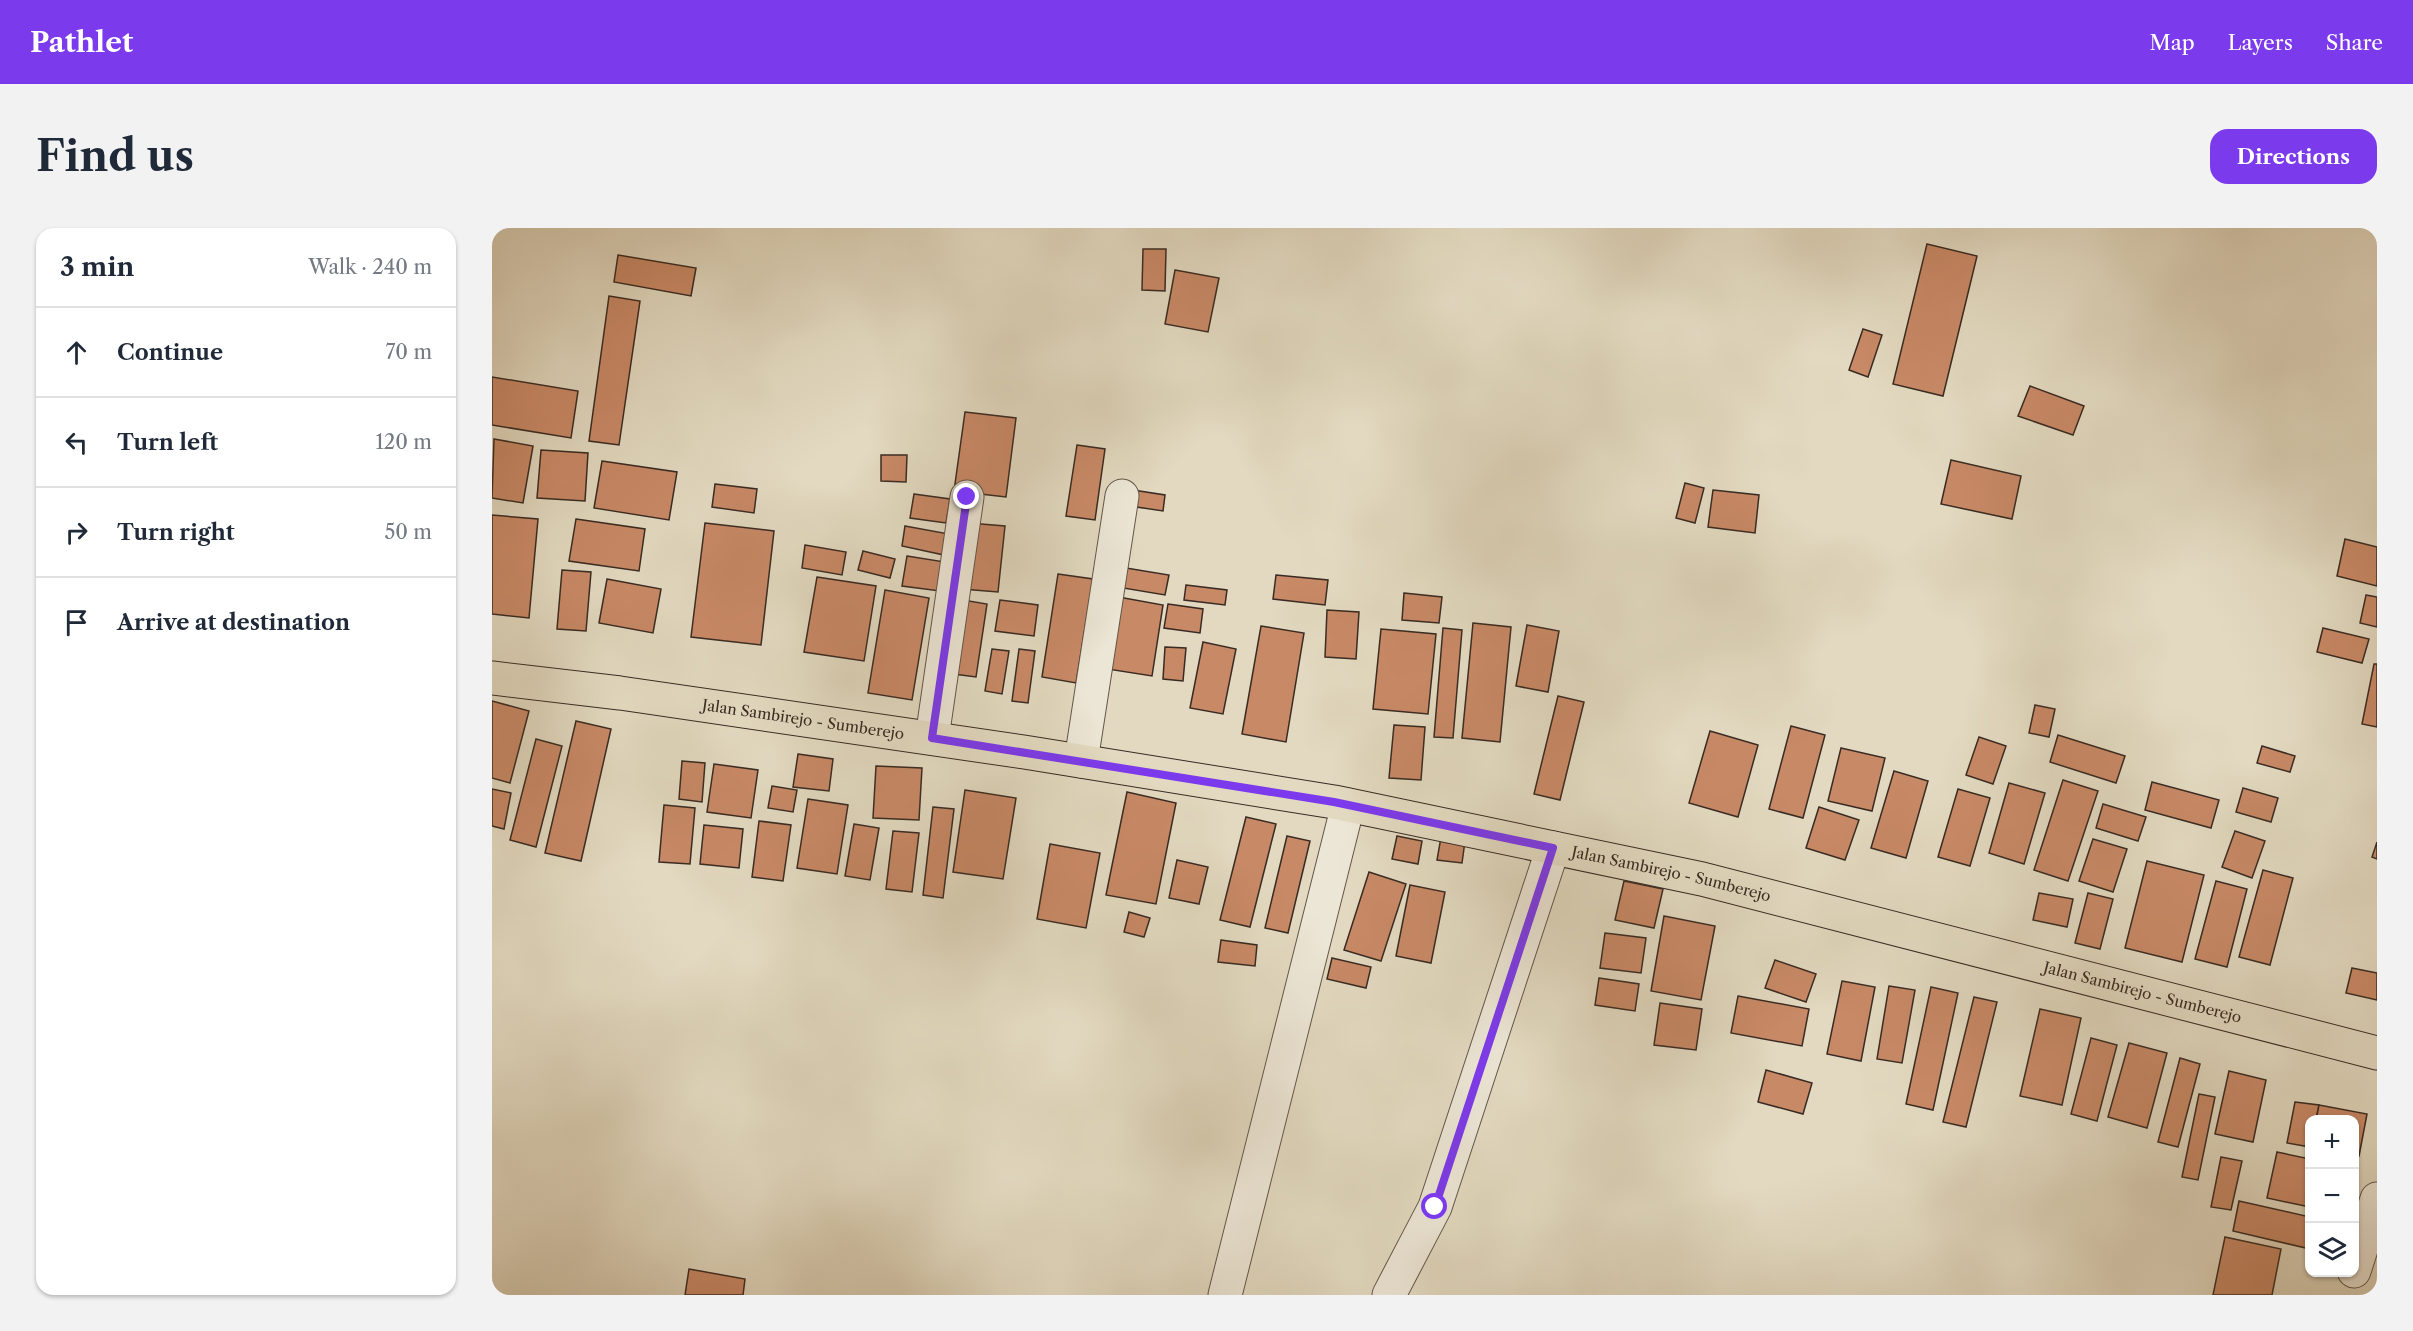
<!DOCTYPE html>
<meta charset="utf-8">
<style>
:root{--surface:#fff;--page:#f2f2f3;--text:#1f2937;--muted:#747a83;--line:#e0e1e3;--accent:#7c3aed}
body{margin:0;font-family:"Libre Caslon Text",serif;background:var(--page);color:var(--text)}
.controls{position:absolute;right:18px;bottom:18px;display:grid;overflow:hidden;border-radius:12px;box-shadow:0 2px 4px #0004}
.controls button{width:54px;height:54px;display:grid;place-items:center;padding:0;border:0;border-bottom:2px solid var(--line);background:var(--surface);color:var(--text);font:30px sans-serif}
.stop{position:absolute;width:18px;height:18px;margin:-14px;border:4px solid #7c3aed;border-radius:50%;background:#fff}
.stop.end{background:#7c3aed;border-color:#fff;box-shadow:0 2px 6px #0008}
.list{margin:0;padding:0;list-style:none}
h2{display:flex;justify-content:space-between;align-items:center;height:78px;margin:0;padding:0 24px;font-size:26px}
h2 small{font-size:20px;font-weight:400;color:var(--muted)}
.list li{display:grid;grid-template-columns:39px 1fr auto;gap:18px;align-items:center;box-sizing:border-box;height:90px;padding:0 24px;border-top:2px solid var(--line)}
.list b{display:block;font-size:22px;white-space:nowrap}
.list em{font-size:20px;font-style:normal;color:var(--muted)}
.icon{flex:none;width:33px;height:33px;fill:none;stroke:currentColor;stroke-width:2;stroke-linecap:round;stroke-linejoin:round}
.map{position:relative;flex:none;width:1885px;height:1067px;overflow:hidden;border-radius:18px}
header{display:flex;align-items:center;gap:36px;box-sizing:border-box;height:84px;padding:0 30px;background:var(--accent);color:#fff}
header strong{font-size:28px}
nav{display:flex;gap:33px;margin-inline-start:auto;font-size:21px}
.intro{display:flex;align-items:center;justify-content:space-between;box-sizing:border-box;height:144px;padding:0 36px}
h1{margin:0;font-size:42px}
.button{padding:15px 27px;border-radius:18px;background:var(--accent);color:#fff;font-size:21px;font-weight:700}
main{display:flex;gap:36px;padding:0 36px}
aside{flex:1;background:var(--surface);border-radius:18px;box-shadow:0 2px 4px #0004}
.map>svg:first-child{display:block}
.building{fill:#c88966;stroke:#392b23;stroke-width:1.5}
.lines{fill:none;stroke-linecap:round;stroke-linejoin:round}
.minor-casing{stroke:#63564a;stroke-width:35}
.major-casing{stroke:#392b23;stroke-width:35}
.minor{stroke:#ece6d6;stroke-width:33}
.major{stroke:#e2d9c0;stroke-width:33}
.route{stroke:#7c3aed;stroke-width:8}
.labels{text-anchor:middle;stroke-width:4.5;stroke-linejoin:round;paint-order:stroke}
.street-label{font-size:15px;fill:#392b23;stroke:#ece6d6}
</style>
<header>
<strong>Pathlet</strong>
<nav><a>Map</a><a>Layers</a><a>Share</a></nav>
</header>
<div class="intro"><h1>Find us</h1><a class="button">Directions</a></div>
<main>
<aside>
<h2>3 min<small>Walk · 240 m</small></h2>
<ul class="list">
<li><svg class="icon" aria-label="ahead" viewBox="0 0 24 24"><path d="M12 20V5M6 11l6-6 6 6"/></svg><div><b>Continue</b></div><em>70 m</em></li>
<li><svg class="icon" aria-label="left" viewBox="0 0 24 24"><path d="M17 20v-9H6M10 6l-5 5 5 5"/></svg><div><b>Turn left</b></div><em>120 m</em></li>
<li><svg class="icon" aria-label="right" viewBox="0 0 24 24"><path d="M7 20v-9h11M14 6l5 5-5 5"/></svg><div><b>Turn right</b></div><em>50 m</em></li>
<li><svg class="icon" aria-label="arrive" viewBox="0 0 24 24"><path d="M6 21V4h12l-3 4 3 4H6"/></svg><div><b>Arrive at destination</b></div></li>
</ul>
</aside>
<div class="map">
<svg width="1885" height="1067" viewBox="0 0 1885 1067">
<rect width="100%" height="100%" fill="#e2d9c0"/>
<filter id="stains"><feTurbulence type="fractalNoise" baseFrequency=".00333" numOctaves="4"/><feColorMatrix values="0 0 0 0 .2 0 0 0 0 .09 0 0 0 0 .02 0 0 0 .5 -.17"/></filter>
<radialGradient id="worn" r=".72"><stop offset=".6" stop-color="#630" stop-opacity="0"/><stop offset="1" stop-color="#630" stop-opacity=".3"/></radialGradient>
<g class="building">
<path d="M 1435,16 L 1485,28 L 1451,168 L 1401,156 Z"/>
<path d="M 651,21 L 674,21 L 673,63 L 650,62 Z"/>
<path d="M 126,27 L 204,40 L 199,68 L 122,54 Z"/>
<path d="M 683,42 L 727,50 L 716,104 L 673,96 Z"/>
<path d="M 117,68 L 148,73 L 127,217 L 97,213 Z"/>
<path d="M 1371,101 L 1390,107 L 1376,149 L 1357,142 Z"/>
<path d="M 0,149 L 86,163 L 79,210 L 0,197 Z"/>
<path d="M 1538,158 L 1592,178 L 1581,207 L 1526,188 Z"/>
<path d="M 473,184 L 524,190 L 514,269 L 462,263 Z"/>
<path d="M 2,211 L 41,218 L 31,275 L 0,270 Z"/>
<path d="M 585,217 L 613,221 L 603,292 L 574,288 Z"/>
<path d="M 49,222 L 96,225 L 93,273 L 45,270 Z"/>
<path d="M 389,227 L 415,227 L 414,254 L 389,253 Z"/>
<path d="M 1459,232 L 1529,248 L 1520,291 L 1449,276 Z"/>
<path d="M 110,233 L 185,244 L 177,292 L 102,280 Z"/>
<path d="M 1193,255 L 1212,260 L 1203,295 L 1184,290 Z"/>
<path d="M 223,256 L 265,261 L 262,285 L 220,279 Z"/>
<path d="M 641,262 L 673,267 L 671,283 L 638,278 Z"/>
<path d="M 1221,262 L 1267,267 L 1263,305 L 1216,299 Z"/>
<path d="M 422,266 L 458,271 L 454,295 L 418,290 Z"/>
<path d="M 0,287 L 46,291 L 37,390 L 0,386 Z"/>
<path d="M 84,291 L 153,301 L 147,343 L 77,333 Z"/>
<path d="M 213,295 L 282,303 L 269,417 L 199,409 Z"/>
<path d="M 477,295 L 513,298 L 506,364 L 470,361 Z"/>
<path d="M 413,298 L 457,306 L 452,327 L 410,318 Z"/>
<path d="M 1853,311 L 1885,319 L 1885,358 L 1845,348 Z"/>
<path d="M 313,317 L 354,324 L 350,347 L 310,340 Z"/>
<path d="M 371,323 L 403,331 L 398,350 L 366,342 Z"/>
<path d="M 415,328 L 453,334 L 448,363 L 410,358 Z"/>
<path d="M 628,339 L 677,347 L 673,367 L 625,359 Z"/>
<path d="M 70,342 L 99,344 L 94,403 L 65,401 Z"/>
<path d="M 566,346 L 601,351 L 584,455 L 550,449 Z"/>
<path d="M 784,347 L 836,352 L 833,377 L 781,371 Z"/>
<path d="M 325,349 L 384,358 L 372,433 L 312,424 Z"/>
<path d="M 115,351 L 169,361 L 161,405 L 107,395 Z"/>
<path d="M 694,357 L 735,362 L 733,377 L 692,372 Z"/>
<path d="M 393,362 L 437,370 L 420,472 L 376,465 Z"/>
<path d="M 912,365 L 950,369 L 947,395 L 910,392 Z"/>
<path d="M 1874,367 L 1885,369 L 1885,399 L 1868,395 Z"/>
<path d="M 621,368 L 671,377 L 660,448 L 609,440 Z"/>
<path d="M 465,371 L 495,376 L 484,449 L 454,445 Z"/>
<path d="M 508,372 L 546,377 L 542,408 L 503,403 Z"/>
<path d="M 676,376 L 711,381 L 708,405 L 672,400 Z"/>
<path d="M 835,382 L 867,384 L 864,431 L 833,429 Z"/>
<path d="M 981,395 L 1019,399 L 1008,514 L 970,510 Z"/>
<path d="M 1035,397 L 1067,403 L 1056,464 L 1024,458 Z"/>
<path d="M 769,398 L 812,405 L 794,514 L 750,506 Z"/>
<path d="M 951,400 L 970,402 L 961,510 L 942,509 Z"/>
<path d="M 1831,400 L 1877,411 L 1870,435 L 1825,424 Z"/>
<path d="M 889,401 L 944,406 L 936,486 L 881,481 Z"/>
<path d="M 711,414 L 744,421 L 731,486 L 698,480 Z"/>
<path d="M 673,419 L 694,420 L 691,453 L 671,451 Z"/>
<path d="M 500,421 L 517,423 L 510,466 L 493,463 Z"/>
<path d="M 527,421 L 543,423 L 536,475 L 520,473 Z"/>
<path d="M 1882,436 L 1885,436 L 1885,499 L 1870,496 Z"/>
<path d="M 1066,468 L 1092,474 L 1068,572 L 1042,566 Z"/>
<path d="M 0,473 L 37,483 L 18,555 L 0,550 Z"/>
<path d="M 1543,477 L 1563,481 L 1557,509 L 1537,505 Z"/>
<path d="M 84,493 L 119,501 L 89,633 L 53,625 Z"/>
<path d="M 902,497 L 933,499 L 929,552 L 897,550 Z"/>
<path d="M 1299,498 L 1333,507 L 1311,590 L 1277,581 Z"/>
<path d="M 1218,503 L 1266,517 L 1246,589 L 1197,575 Z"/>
<path d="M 1566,507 L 1633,528 L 1624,555 L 1558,534 Z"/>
<path d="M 1487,509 L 1514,518 L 1501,556 L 1474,547 Z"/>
<path d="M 44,511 L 70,518 L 44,619 L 18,612 Z"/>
<path d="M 1770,518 L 1803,528 L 1798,544 L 1765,535 Z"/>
<path d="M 1349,520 L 1393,530 L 1380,583 L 1336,573 Z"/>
<path d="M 306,526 L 341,531 L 337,563 L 301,559 Z"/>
<path d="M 190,533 L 213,535 L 210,574 L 187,571 Z"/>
<path d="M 222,536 L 266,542 L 259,590 L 215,584 Z"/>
<path d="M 384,538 L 430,540 L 427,592 L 381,590 Z"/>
<path d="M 1402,543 L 1436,553 L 1414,630 L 1379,620 Z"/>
<path d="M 1571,552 L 1606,563 L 1576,653 L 1542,642 Z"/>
<path d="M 1660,554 L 1727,572 L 1719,600 L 1653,582 Z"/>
<path d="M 1517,555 L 1553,565 L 1532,636 L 1497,625 Z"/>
<path d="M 280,558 L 305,562 L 301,584 L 276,580 Z"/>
<path d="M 1751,560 L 1786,570 L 1779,594 L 1744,584 Z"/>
<path d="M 0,561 L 19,565 L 12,601 L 0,598 Z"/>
<path d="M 1466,561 L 1498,570 L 1478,638 L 1446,629 Z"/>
<path d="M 473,562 L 524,570 L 511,651 L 461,644 Z"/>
<path d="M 635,564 L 684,575 L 664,676 L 614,667 Z"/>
<path d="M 316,571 L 356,577 L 345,646 L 305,640 Z"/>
<path d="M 1611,576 L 1654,589 L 1646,613 L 1604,600 Z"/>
<path d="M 172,577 L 203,580 L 198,636 L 167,634 Z"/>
<path d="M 441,579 L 462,581 L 451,670 L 431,667 Z"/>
<path d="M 1327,579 L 1367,592 L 1353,632 L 1314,620 Z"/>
<path d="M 754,589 L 784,596 L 758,699 L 728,692 Z"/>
<path d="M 267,593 L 299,597 L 291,653 L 260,649 Z"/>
<path d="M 362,596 L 387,600 L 378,652 L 353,648 Z"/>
<path d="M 212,597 L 251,601 L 247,640 L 208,636 Z"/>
<path d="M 401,603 L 427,605 L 420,664 L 394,661 Z"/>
<path d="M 1743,603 L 1773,613 L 1760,650 L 1730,639 Z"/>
<path d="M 795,608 L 818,613 L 796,705 L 773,700 Z"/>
<path d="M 905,608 L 930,613 L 926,636 L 900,631 Z"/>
<path d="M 949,609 L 973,613 L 970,635 L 945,632 Z"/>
<path d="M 1601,611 L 1635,621 L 1621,664 L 1587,653 Z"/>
<path d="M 1885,614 L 1885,631 L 1880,629 Z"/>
<path d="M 558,616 L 608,625 L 594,700 L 545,691 Z"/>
<path d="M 685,632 L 716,639 L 707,676 L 677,670 Z"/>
<path d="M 1655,633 L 1712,647 L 1690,734 L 1633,720 Z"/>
<path d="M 1771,642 L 1801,650 L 1778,737 L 1747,729 Z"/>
<path d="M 877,644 L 914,656 L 889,733 L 852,722 Z"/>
<path d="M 1132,653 L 1171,661 L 1162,700 L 1123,692 Z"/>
<path d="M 1724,653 L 1755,661 L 1735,739 L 1703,731 Z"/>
<path d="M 918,657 L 953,664 L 939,735 L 904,728 Z"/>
<path d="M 1547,665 L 1581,671 L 1575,699 L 1541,692 Z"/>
<path d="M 1596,665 L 1621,671 L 1608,721 L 1583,715 Z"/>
<path d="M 637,684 L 658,690 L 652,709 L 632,704 Z"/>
<path d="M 1172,688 L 1223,698 L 1209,772 L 1159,763 Z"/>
<path d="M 1113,705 L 1154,710 L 1149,745 L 1108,740 Z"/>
<path d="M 729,712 L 765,717 L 763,738 L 726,734 Z"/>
<path d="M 840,730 L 879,739 L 874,760 L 835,751 Z"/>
<path d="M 1283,732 L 1324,746 L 1314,774 L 1273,760 Z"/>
<path d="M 1860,740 L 1885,745 L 1885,772 L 1854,765 Z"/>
<path d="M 1107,750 L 1147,756 L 1143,783 L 1103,777 Z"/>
<path d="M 1350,753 L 1383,759 L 1369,833 L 1335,826 Z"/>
<path d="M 1397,758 L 1423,762 L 1410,835 L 1385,831 Z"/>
<path d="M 1439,759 L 1466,765 L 1441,882 L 1414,876 Z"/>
<path d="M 1246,768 L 1317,781 L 1310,818 L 1239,805 Z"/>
<path d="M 1482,769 L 1505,774 L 1474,899 L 1451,894 Z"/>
<path d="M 1168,775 L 1210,781 L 1204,822 L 1162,817 Z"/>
<path d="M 1548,781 L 1589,790 L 1570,877 L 1528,868 Z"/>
<path d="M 1599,810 L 1625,817 L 1605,893 L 1579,886 Z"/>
<path d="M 1637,815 L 1675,825 L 1655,900 L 1616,889 Z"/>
<path d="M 1688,830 L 1708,836 L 1686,919 L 1666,914 Z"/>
<path d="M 1274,842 L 1320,855 L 1311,886 L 1266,874 Z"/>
<path d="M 1737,843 L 1774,852 L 1761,914 L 1723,906 Z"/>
<path d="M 1707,866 L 1723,869 L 1706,952 L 1690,949 Z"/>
<path d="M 1803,874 L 1827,877 L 1824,892 L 1818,892 L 1818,919 L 1795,915 Z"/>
<path d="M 1827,877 L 1875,886 L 1867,928 L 1862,927 L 1862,892 L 1824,892 Z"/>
<path d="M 1785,924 L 1818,931 L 1818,979 L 1775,970 Z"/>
<path d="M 1729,929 L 1750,933 L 1739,982 L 1719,979 Z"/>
<path d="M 1747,973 L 1818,989 L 1818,1021 L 1741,1003 Z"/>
<path d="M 1733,1009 L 1789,1021 L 1780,1067 L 1721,1067 Z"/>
<path d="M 197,1041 L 253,1051 L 251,1067 L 193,1067 Z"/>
</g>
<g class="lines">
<defs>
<g id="minor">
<path d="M 440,510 L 475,269"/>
<path d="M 589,533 L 630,268"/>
<path d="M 1862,1043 L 1885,971"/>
<path d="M 733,1067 L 856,577"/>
<path d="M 897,1067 L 943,979 L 1061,620"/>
</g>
<g id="major">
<path id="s1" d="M 0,450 L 128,465 L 532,524 L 842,574 L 1210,651 L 1885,825"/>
</g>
</defs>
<use href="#minor" class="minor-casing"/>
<use href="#major" class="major-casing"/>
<use href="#minor" class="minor"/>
<use href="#major" class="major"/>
</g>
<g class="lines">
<path class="route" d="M 475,269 L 440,510 L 842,574 L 1061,620 L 943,979"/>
</g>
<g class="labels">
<g class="street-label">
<text dy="5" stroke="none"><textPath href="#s1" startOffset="314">Jalan Sambirejo - Sumberejo</textPath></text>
<text dy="5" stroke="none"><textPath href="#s1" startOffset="1196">Jalan Sambirejo - Sumberejo</textPath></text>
<text dy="5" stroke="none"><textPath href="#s1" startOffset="1682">Jalan Sambirejo - Sumberejo</textPath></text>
</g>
</g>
<rect width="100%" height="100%" filter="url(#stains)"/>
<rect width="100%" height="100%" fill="url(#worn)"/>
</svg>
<div class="controls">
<button>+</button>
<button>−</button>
<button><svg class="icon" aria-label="layers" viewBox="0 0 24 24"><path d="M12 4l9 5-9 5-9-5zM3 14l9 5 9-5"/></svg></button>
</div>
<div class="stop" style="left:943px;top:979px"></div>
<div class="stop end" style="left:475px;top:269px"></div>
</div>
</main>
